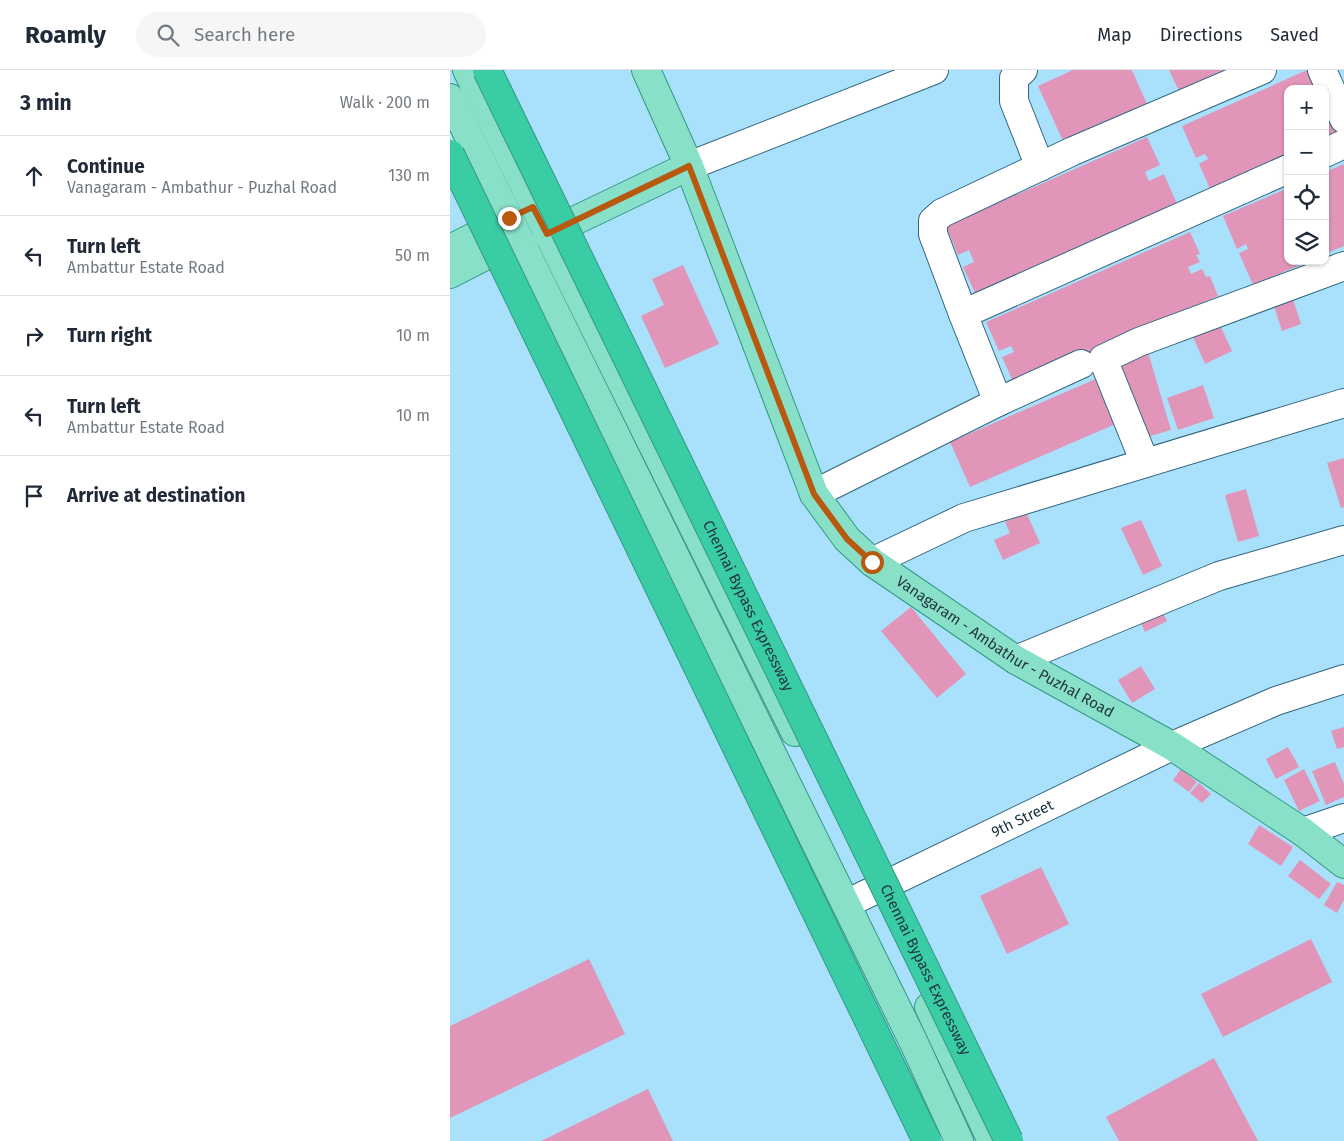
<!DOCTYPE html>
<meta charset="utf-8">
<style>
:root{--surface:#fff;--page:#f6f6f7;--text:#1f2937;--muted:#747a83;--line:#e0e1e3}
body{margin:0;font-family:"Fira Sans",sans-serif;background:var(--page);color:var(--text)}
.controls{position:absolute;right:15px;top:15px;display:grid;overflow:hidden;border-radius:10px;box-shadow:0 1px 4px #0004}
.controls button{width:45px;height:45px;display:grid;place-items:center;padding:0;border:0;border-bottom:1px solid var(--line);background:var(--surface);color:var(--text);font:25px sans-serif}
.stop{position:absolute;width:15px;height:15px;margin:-11px;border:4px solid #b7590e;border-radius:50%;background:#fff}
.stop.end{background:#b7590e;border-color:#fff;box-shadow:0 1px 5px #0008}
.list{margin:0;padding:0;list-style:none}
h2{display:flex;justify-content:space-between;align-items:center;height:65px;margin:0;padding:0 20px;font-size:21px}
h2 small{font-size:16px;font-weight:400;color:var(--muted)}
.list li{display:grid;grid-template-columns:32px 1fr auto;gap:15px;align-items:center;box-sizing:border-box;height:80px;padding:0 20px;border-top:1px solid var(--line)}
.list b{display:block;font-size:19px;white-space:nowrap}
.list p{margin:0;font-size:16px;white-space:nowrap;color:var(--muted)}
.list em{font-size:16px;font-style:normal;color:var(--muted)}
.icon{flex:none;width:28px;height:28px;fill:none;stroke:currentColor;stroke-width:2;stroke-linecap:round;stroke-linejoin:round}
.map{position:relative;flex:none;width:894px;height:1071px;overflow:hidden}
header{display:flex;align-items:center;gap:30px;box-sizing:border-box;height:70px;padding:0 25px;background:var(--surface);border-bottom:1px solid var(--line)}
header strong{font-size:24px}
nav{display:flex;gap:28px;margin-inline-start:auto;font-size:18px}
.search{width:350px;height:45px;background:var(--page);display:flex;align-items:center;gap:12px;box-sizing:border-box;padding:0 18px;border-radius:28px;color:var(--muted);font-size:19px}
main{display:flex}
aside{flex:1;background:var(--surface)}
.map>svg:first-child{display:block}
.building{fill:#e196b9}
.lines{fill:none;stroke-linecap:round;stroke-linejoin:round}
.minor-casing{stroke:#30657e;stroke-width:30}
.major-casing{stroke:#319882;stroke-width:30}
.minor{stroke:#fff;stroke-width:28}
.major{stroke:#89e0c9;stroke-width:28}
.highway-bridge-casing{stroke:#319882;stroke-width:30;stroke-linecap:butt}
.highway-bridge{stroke:#3acca5;stroke-width:28}
.route{stroke:#b7590e;stroke-width:6}
.labels{text-anchor:middle;stroke-width:4;stroke-linejoin:round;paint-order:stroke}
.street-label{font-size:15px;fill:#203641;stroke:#caebfc}
</style>
<header>
<strong>Roamly</strong>
<div class="search"><svg class="icon" aria-label="search" viewBox="0 0 24 24"><circle cx="10" cy="10" r="6"/><path d="M15 15l6 6"/></svg>Search here</div>
<nav><a>Map</a><a>Directions</a><a>Saved</a></nav>
</header>
<main>
<aside>
<h2>3 min<small>Walk · 200 m</small></h2>
<ul class="list">
<li><svg class="icon" aria-label="ahead" viewBox="0 0 24 24"><path d="M12 20V5M6 11l6-6 6 6"/></svg><div><b>Continue</b><p>Vanagaram - Ambathur - Puzhal Road</p></div><em>130 m</em></li>
<li><svg class="icon" aria-label="left" viewBox="0 0 24 24"><path d="M17 20v-9H6M10 6l-5 5 5 5"/></svg><div><b>Turn left</b><p>Ambattur Estate Road</p></div><em>50 m</em></li>
<li><svg class="icon" aria-label="right" viewBox="0 0 24 24"><path d="M7 20v-9h11M14 6l5 5-5 5"/></svg><div><b>Turn right</b></div><em>10 m</em></li>
<li><svg class="icon" aria-label="left" viewBox="0 0 24 24"><path d="M17 20v-9H6M10 6l-5 5 5 5"/></svg><div><b>Turn left</b><p>Ambattur Estate Road</p></div><em>10 m</em></li>
<li><svg class="icon" aria-label="arrive" viewBox="0 0 24 24"><path d="M6 21V4h12l-3 4 3 4H6"/></svg><div><b>Arrive at destination</b></div></li>
</ul>
</aside>
<div class="map">
<svg width="894" height="1071" viewBox="0 0 894 1071">
<rect width="100%" height="100%" fill="#a9e1fd"/>
<g class="building">
<path d="M 623,0 L 682,0 L 697,34 L 613,71 L 588,16 Z"/>
<path d="M 719,0 L 774,0 L 729,21 Z"/>
<path d="M 857,0 L 869,0 L 875,19 L 838,19 L 838,89 L 762,123 L 749,94 L 758,89 L 755,84 L 746,88 L 732,56 Z"/>
<path d="M 875,38 L 894,64 L 875,73 Z"/>
<path d="M 697,67 L 710,95 L 695,102 L 699,111 L 714,104 L 728,136 L 527,227 L 513,197 L 524,192 L 519,180 L 508,185 L 496,156 Z"/>
<path d="M 894,94 L 894,176 L 875,184 L 875,102 Z"/>
<path d="M 838,118 L 838,191 L 859,191 L 803,215 L 789,183 L 798,179 L 796,174 L 787,179 L 773,146 Z"/>
<path d="M 740,162 L 750,184 L 746,185 L 750,192 L 738,197 L 741,204 L 752,199 L 756,207 L 760,206 L 768,226 L 565,316 L 552,287 L 564,282 L 561,276 L 549,281 L 536,252 Z"/>
<path d="M 233,195 L 269,274 L 215,298 L 191,246 L 214,235 L 202,209 Z"/>
<path d="M 841,223 L 851,254 L 832,261 L 822,230 Z"/>
<path d="M 770,255 L 782,281 L 755,294 L 743,267 Z"/>
<path d="M 698,282 L 721,360 L 694,368 L 670,291 Z"/>
<path d="M 648,308 L 668,353 L 520,417 L 500,372 Z"/>
<path d="M 753,315 L 764,348 L 728,360 L 717,328 Z"/>
<path d="M 894,388 L 894,437 L 891,438 L 877,393 Z"/>
<path d="M 796,419 L 809,466 L 788,472 L 775,425 Z"/>
<path d="M 576,442 L 590,473 L 553,490 L 544,470 L 560,463 L 555,452 Z"/>
<path d="M 691,450 L 712,496 L 693,505 L 671,458 Z"/>
<path d="M 707,532 L 717,551 L 695,562 L 686,542 Z"/>
<path d="M 461,537 L 516,604 L 487,628 L 431,561 Z"/>
<path d="M 691,596 L 705,619 L 682,633 L 668,610 Z"/>
<path d="M 894,657 L 894,677 L 887,679 L 881,661 Z"/>
<path d="M 838,677 L 849,697 L 826,709 L 816,689 Z"/>
<path d="M 885,692 L 894,714 L 894,727 L 876,735 L 862,701 Z"/>
<path d="M 731,699 L 747,712 L 739,722 L 723,710 Z"/>
<path d="M 854,699 L 870,731 L 849,741 L 834,710 Z"/>
<path d="M 749,713 L 761,724 L 752,733 L 740,723 Z"/>
<path d="M 809,755 L 843,777 L 831,796 L 798,774 Z"/>
<path d="M 850,790 L 881,814 L 869,829 L 838,806 Z"/>
<path d="M 591,797 L 619,854 L 557,884 L 530,826 Z"/>
<path d="M 887,812 L 894,815 L 894,830 L 887,843 L 874,835 Z"/>
<path d="M 861,869 L 882,912 L 773,967 L 751,924 Z"/>
<path d="M 139,889 L 175,964 L 0,1048 L 0,956 Z"/>
<path d="M 764,988 L 808,1071 L 669,1071 L 656,1047 Z"/>
<path d="M 198,1019 L 223,1071 L 91,1071 Z"/>
</g>
<g class="lines">
<defs>
<g id="minor">
<path d="M 573,0 L 564,8 L 564,31 L 590,97"/>
<path d="M 872,0 L 894,49"/>
<path d="M 875,83 L 894,74"/>
<path d="M 239,96 L 484,0"/>
<path d="M 513,244 L 483,164 L 483,151 L 492,143 L 623,81 L 812,0"/>
<path d="M 548,332 L 513,244 L 838,99"/>
<path d="M 695,393 L 653,289 L 689,272 L 894,196"/>
<path d="M 364,424 L 548,332 L 631,294"/>
<path d="M 422,492 L 514,448 L 894,333"/>
<path d="M 566,590 L 769,506 L 894,470"/>
<path d="M 853,762 L 894,748"/>
<path id="s1" d="M 396,834 L 722,676 L 826,631 L 894,609"/>
</g>
<g id="major">
<path d="M 17,0 L 345,662"/>
<path id="s2" d="M 196,0 L 239,96 L 364,424 L 397,469 L 422,492 L 566,590 L 722,676 L 853,762 L 894,794"/>
<path d="M 0,28 L 464,973 L 509,1071"/>
<path d="M 97,164 L 239,96"/>
<path d="M 0,179 L 59,149"/>
<path d="M 0,204 L 68,169"/>
<path d="M 479,937 L 542,1071"/>
</g>
</defs>
<use href="#minor" class="minor-casing"/>
<use href="#major" class="major-casing"/>
<use href="#minor" class="minor"/>
<use href="#major" class="major"/>
<defs>
<g id="highway-bridge">
<path id="s3" d="M 37,0 L 559,1071"/>
<path d="M 0,84 L 477,1071"/>
</g>
</defs>
<use href="#highway-bridge" class="highway-bridge-casing"/>
<use href="#highway-bridge" class="highway-bridge"/>
</g>
<g class="lines">
<path class="route" d="M 59,148 L 83,137 L 97,164 L 239,96 L 364,424 L 397,469 L 422,492"/>
</g>
<g class="labels">
<g class="street-label">
<text dy="5" stroke="none"><textPath href="#s3" startOffset="596">Chennai Bypass Expressway</textPath></text>
<text dy="5" stroke="none"><textPath href="#s2" startOffset="704">Vanagaram - Ambathur - Puzhal Road</textPath></text>
<text dy="5" stroke="none"><textPath href="#s1" startOffset="196">9th Street</textPath></text>
<text dy="5" stroke="none"><textPath href="#s3" startOffset="1001">Chennai Bypass Expressway</textPath></text>
</g>
</g>
</svg>
<div class="controls">
<button>+</button>
<button>−</button>
<button><svg class="icon" aria-label="locate" viewBox="0 0 24 24"><circle cx="12" cy="12" r="6"/><path d="M12 2v4M12 18v4M2 12h4M18 12h4"/></svg></button>
<button><svg class="icon" aria-label="layers" viewBox="0 0 24 24"><path d="M12 4l9 5-9 5-9-5zM3 14l9 5 9-5"/></svg></button>
</div>
<div class="stop" style="left:422px;top:492px"></div>
<div class="stop end" style="left:59px;top:148px"></div>
</div>
</main>
